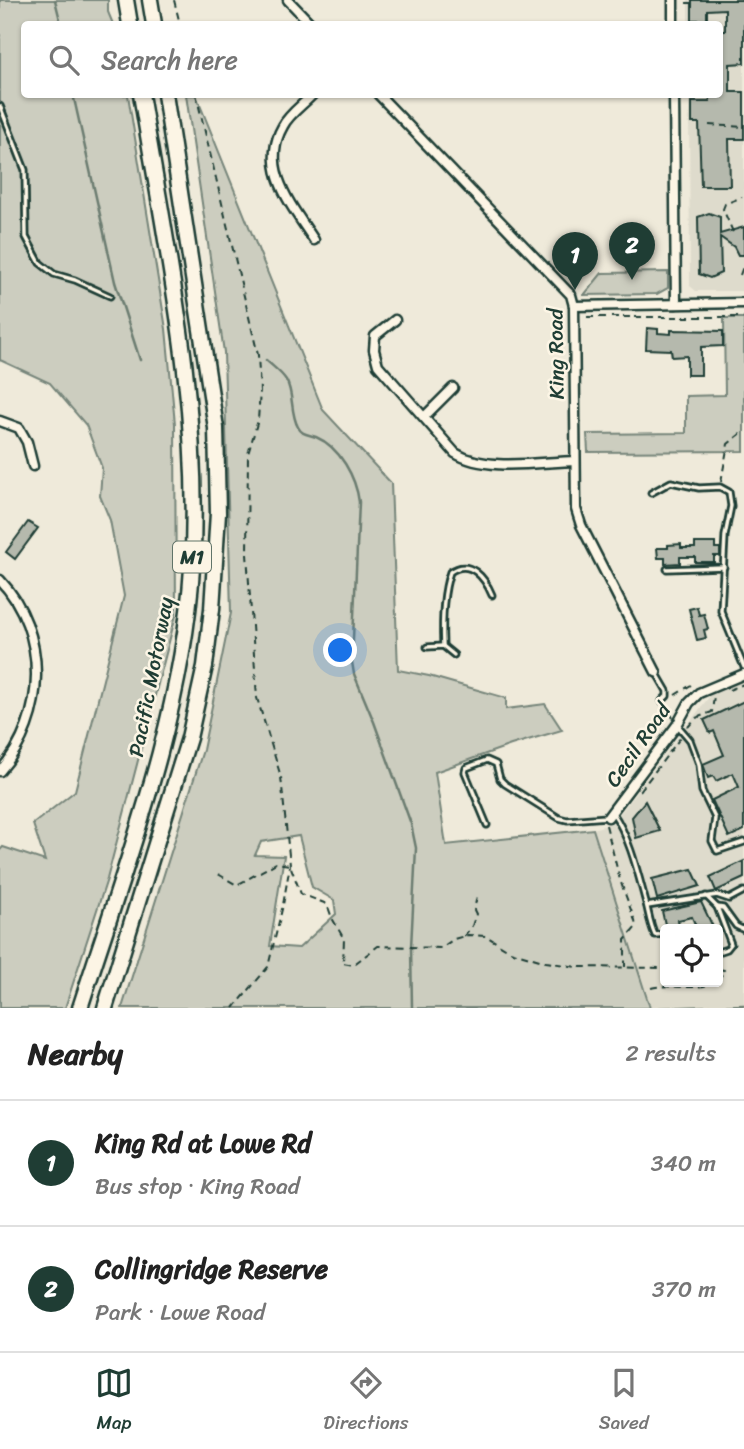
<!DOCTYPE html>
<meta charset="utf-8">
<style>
:root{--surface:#fff;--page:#f2f2f2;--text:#222;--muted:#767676;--line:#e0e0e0;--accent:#1f3d34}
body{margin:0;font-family:Sriracha,sans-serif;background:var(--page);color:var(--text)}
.controls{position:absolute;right:21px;bottom:21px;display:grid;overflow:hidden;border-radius:7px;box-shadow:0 2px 5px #0004}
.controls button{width:63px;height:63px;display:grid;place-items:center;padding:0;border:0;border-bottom:2px solid var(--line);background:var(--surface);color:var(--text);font:35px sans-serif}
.you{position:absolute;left:341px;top:651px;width:24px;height:24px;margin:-18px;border:5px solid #fff;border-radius:50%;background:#1a73e8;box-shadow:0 0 0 10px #1a73e833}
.badge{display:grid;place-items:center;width:46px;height:46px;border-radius:50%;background:var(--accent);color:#fff;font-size:23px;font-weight:700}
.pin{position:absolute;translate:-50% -58px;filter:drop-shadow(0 2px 4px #0008)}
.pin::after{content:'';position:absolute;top:37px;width:24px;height:21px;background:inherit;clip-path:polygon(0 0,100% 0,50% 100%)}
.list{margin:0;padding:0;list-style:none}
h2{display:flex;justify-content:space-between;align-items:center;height:91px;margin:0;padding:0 28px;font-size:30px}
h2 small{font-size:23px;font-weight:400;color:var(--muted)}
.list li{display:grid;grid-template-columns:46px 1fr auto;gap:21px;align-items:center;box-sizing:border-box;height:126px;padding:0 28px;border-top:2px solid var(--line)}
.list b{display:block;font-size:26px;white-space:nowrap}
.list p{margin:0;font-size:23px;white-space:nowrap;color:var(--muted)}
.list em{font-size:23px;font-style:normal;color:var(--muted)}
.icon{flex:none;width:38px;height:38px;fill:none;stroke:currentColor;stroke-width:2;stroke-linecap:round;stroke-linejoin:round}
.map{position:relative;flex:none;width:744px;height:1008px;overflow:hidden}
.search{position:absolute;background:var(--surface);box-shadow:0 2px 5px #0004;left:21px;right:21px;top:21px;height:77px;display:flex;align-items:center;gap:18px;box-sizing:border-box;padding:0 24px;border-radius:7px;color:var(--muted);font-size:26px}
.sheet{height:343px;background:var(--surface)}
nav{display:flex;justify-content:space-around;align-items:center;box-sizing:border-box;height:98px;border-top:2px solid var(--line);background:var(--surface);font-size:19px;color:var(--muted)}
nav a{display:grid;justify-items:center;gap:4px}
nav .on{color:var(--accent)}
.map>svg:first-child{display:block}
.built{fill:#dedbcc;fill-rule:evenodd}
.green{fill:#cccdbf;stroke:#76857a;stroke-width:2;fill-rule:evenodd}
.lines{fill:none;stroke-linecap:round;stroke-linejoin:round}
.stream{stroke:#6c7d71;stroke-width:2.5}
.building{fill:#b5b9ad;stroke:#1f3d34;stroke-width:2}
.service-casing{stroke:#1f3d34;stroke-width:9}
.minor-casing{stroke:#1f3d34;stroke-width:13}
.motorway-casing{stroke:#1f3d34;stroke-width:19}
.path{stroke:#1f3d34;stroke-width:2;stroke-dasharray:7 5;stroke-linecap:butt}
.service{stroke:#fcf5e5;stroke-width:3.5}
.minor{stroke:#fcf5e5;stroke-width:8}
.motorway{stroke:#fcf5e5;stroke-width:14}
.labels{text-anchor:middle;stroke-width:5;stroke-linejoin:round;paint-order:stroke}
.shield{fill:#fcf5e5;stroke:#617469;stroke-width:2}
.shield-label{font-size:19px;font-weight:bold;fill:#1f3d34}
.street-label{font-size:21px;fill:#1f3d34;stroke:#fcf5e5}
</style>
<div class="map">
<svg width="744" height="1008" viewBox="0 0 744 1008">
<rect width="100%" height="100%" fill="#efeada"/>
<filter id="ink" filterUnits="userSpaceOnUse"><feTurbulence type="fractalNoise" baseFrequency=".0143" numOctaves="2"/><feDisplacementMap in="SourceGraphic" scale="14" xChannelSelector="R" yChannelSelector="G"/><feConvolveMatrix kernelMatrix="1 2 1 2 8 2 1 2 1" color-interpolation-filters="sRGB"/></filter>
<g filter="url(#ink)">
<g class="built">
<path d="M 688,0 L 744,0 L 744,291 L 696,291 L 690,286 L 689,95 L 720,94 L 720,24 L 688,24 Z"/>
<path d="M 744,681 L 744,1008 L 650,1008 L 593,829 L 613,823 L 712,693 ZM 665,929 L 718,929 L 718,982 L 665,982 Z"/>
</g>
<g class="green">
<path d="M 0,0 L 108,0 L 108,12 L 113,24 L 24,24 L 24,94 L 128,95 L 166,329 L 175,424 L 176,615 L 107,879 L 65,1008 L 0,1008 L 0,850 L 3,847 L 45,861 L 33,824 L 75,791 L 124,596 L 110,520 L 100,496 L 102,468 L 86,425 L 50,383 L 0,360 Z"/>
<path d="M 186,95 L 196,95 L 323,410 L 391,483 L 398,670 L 429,676 L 506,698 L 506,709 L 545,704 L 562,730 L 511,745 L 435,772 L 446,845 L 593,829 L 650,1008 L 122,1008 L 203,750 L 231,613 L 224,352 ZM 299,836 L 312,887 L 334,900 L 336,914 L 299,948 L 270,946 L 284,856 L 255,855 L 261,842 Z"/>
<path d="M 668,272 L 668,288 L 657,294 L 584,295 L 602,273 Z"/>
<path d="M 724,318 L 744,318 L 744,451 L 588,452 L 587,434 L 686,433 L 686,396 L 725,395 Z"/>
</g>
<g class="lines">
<g class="stream">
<path d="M 55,0 L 61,24"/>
<path d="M 73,94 L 115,282 L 140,360"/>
<path d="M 266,360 C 272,366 281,372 286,380 C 294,393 290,413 298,427 C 302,435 308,434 316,437 C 340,447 356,478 359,502 L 352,662 L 354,674 L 374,722 L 411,824 L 416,848 L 411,947 L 412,1008"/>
<path d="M 659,1008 L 744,1005"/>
</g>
</g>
<g class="building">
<path d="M 692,0 L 744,0 L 744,63 L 730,64 L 730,92 L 744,92 L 744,139 L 729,139 L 730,186 L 701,186 L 699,123 L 692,123 L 692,102 L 710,102 L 709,94 L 719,94 L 719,31 L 725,31 L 725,9 L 707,10 L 707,20 L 692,20 Z"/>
<path d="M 709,213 L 720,217 L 720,234 L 744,227 L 744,255 L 738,255 L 734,247 L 720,237 L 721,273 L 710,278 L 699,274 L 698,217 Z"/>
<path d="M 647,328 L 658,329 L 658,333 L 671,334 L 671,330 L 723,331 L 723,346 L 701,347 L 701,375 L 687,375 L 687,356 L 672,357 L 671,350 L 646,349 Z"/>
<path d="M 28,522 L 38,528 L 15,559 L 6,552 Z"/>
<path d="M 695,543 L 715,543 L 715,548 L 720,548 L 720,556 L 714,556 L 714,562 L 695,562 L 695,557 L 680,557 L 680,563 L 665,564 L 665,558 L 658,558 L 657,548 L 668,548 L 668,545 L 681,544 L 681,548 L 695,548 Z"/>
<path d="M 697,607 L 699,615 L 704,614 L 708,629 L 704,630 L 706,638 L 697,640 L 689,609 Z"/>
<path d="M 744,701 L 744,830 L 729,837 L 712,800 L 739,787 L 733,773 L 716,781 L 713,776 L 708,778 L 703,764 L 724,755 L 714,731 L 710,733 L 704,720 Z"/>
<path d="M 645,801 L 660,831 L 636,838 L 632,817 Z"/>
<path d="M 744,861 L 744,878 L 716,891 L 710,877 Z"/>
<path d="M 692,869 L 700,886 L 657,899 L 652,879 Z"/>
<path d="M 701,902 L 714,929 L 697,929 L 692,917 L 678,920 L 680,929 L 666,929 L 662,911 Z"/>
</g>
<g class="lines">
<defs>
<g id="service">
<path d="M 0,106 L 25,170 L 26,237 L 40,263 L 54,274 L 75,280 L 110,296"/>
<path d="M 651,493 L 671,482 L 699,488 L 720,487 L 729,492 L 731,506 L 725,536 L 721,611 L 744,667"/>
<path d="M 667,569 L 724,567"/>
<path d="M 443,646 C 442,622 442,595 450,572 C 470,558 485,578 492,595"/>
<path d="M 427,647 L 443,646 L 454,655"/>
<path d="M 656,672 L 667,691 L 667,696 L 662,701"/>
<path d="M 679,727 L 690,740 L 699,764 L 702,791 L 715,818 L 712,841 L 717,851 L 744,842"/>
<path d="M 613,813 C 630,838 638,874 646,903 C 649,915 650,924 655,935 L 665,934"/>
<path d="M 487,825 L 465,772 L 466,768 L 487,760 L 496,764 L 500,779 L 505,784 L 559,818 L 567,820 L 607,817"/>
<path d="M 706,896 L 717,907 L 723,908 L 736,926 L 744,930"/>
<path d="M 647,906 L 717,895 L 729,899 L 744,891"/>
<path d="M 717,907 L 731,944 L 727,949 L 718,952"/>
</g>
<g id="minor">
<path d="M 288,0 L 311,24"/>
<path d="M 673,0 L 673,24"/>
<path d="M 313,94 C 304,104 289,114 283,126 C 259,168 292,206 314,240"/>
<path d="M 378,94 L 571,295 L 574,306 L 576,509 L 581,525 L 656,672"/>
<path d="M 674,94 L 676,304"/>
<path d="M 574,306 L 744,303"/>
<path d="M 395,320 L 375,336 L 374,350 L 378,365 L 455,453 C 486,472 539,462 575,461"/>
<path d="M 424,417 L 453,388"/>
<path d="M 0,421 L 19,428 L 27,442 L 33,466"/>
<path d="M 0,580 C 49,632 47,718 0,771"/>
<path d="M 608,817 L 677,725 L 689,703 L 699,693 L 744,674"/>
</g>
<g id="motorway">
<path d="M 126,0 L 130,24"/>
<path d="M 150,0 L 154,24"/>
<path d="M 80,1008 C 125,867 183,716 192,568 C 202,409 167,251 141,94"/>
<path d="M 105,1008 L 189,738 L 205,666 L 212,609 L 218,513 L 216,428 L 165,94"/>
</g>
</defs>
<use href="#service" class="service-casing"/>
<use href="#minor" class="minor-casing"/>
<use href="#motorway" class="motorway-casing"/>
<g class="path">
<path d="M 174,0 L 180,24"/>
<path d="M 686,3 L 692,3"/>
<path d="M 196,94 L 258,355 L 260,391 L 258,420 L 248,454 L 247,554 L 257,698 L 281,777 L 290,865 L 283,905 L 268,967 L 234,1008"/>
<path d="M 709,125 L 744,127"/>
<path d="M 733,232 L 723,209 L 725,204 L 742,197"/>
<path d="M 740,275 L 744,264"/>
<path d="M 587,317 L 744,317"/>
<path d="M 721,482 L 728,444 L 744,431"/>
<path d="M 729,690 L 744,684"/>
<path d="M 675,695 L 691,685"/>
<path d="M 665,704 L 673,718"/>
<path d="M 688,727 L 696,718 L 712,712 L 714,696"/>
<path d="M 640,791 L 681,737"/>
<path d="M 606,825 L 620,880 L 635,921 L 636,927 L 625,940 L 625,967"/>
<path d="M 218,874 L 237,885 L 276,863 L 290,865 L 301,894 L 327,904 L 332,918 L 344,939 L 343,963 L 353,965 L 378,946 L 441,948 L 454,939 L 468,935 L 486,936 L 510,951 L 546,962 L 577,967 L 665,968"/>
<path d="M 464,936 L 472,926 L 476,914 L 474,910 L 477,896"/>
<path d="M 718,969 L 724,970 L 725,972 L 718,978"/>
<path d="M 651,988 C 671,983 697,992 715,982"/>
</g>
<use href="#service" class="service"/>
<use href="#minor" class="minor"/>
<use href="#motorway" class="motorway"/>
</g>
</g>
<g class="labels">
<rect class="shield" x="173" y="541.5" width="38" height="31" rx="5"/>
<g class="shield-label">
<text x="192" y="564">M1</text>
</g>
<g class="street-label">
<text transform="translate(556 354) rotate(-91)" y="7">King Road</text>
<text transform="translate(151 677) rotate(-79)" y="7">Pacific Motorway</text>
<text transform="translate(638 745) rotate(-55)" y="7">Cecil Road</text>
</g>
</g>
</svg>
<div class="controls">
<button><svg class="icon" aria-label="locate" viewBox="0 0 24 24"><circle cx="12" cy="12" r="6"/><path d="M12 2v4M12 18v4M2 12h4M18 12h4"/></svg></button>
</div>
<div class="you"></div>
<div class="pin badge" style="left:575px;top:290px">1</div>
<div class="pin badge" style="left:632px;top:280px">2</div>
<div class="search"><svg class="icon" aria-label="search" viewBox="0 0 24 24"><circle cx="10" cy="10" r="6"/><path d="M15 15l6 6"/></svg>Search here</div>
</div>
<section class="sheet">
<h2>Nearby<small>2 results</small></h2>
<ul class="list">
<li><span class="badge">1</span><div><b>King Rd at Lowe Rd</b><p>Bus stop · King Road</p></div><em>340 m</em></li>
<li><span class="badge">2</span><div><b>Collingridge Reserve</b><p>Park · Lowe Road</p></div><em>370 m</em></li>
</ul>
</section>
<nav>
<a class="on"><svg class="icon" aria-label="map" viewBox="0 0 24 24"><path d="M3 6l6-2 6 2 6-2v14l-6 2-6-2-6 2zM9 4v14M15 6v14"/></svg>Map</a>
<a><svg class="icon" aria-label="directions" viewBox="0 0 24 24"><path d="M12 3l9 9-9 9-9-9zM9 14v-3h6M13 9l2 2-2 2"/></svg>Directions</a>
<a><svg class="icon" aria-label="saved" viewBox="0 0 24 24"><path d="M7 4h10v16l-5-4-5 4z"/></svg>Saved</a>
</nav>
